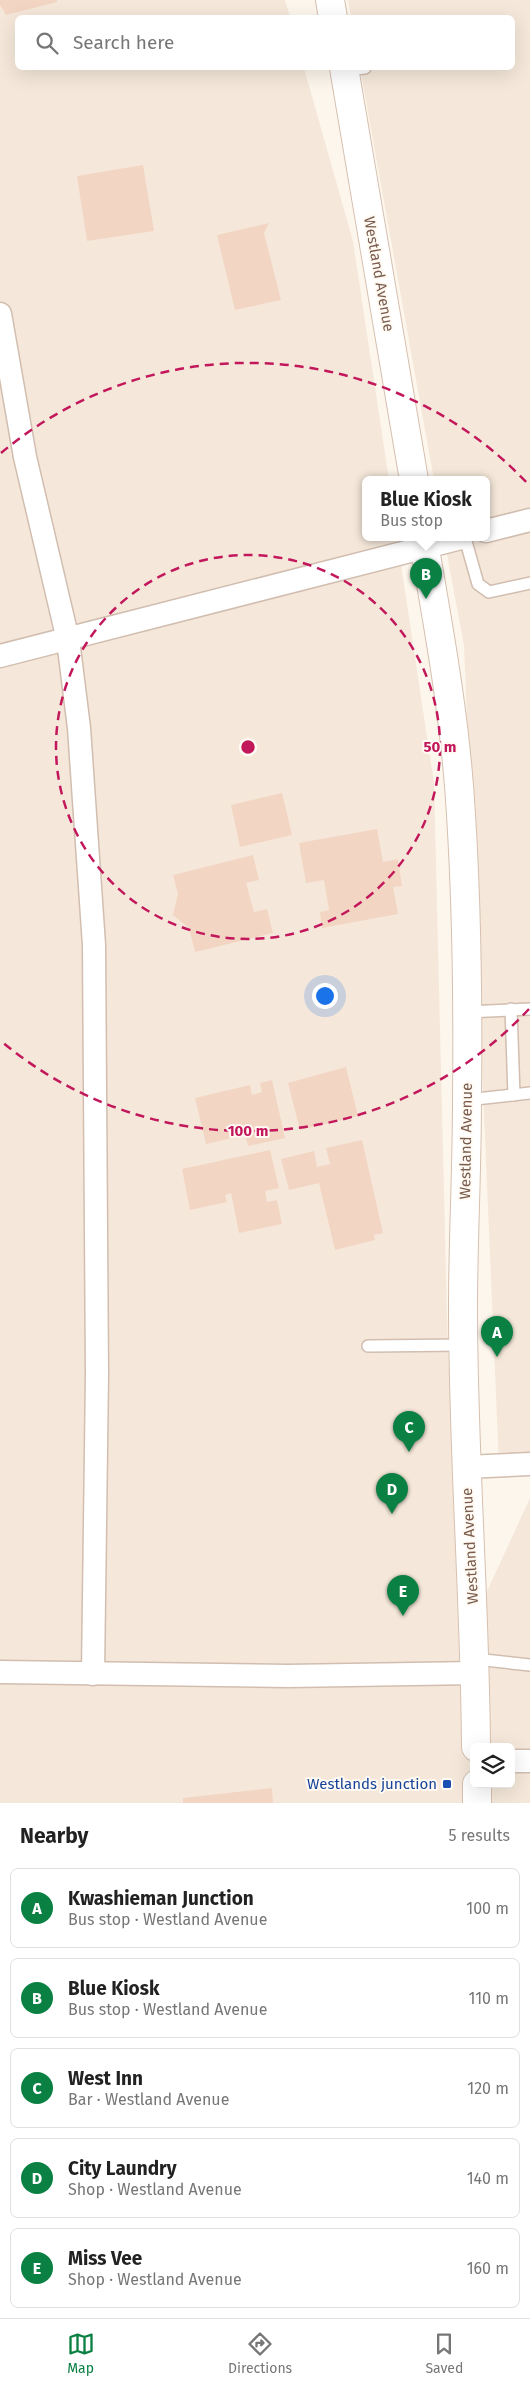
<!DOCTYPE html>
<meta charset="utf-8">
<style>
:root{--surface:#fff;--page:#f2f2f2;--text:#222;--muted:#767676;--line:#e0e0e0;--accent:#0b8043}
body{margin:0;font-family:"Fira Sans",sans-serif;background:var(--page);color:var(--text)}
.controls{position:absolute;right:15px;bottom:15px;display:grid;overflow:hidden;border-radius:8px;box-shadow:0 5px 20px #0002}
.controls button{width:45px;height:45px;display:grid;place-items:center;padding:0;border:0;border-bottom:1px solid var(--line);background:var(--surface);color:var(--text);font:25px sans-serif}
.you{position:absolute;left:324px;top:995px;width:18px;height:18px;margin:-12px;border:4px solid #fff;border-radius:50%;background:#1a73e8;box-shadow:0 0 0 8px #1a73e833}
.badge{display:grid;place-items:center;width:32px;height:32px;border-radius:50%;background:var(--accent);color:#fff;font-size:16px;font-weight:700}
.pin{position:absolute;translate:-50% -41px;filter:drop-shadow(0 1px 2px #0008)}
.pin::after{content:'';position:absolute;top:26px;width:18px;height:15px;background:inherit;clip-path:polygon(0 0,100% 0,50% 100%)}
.popup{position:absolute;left:362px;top:476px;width:128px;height:65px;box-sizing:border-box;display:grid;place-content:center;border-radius:8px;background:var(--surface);filter:drop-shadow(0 1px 4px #0005);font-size:16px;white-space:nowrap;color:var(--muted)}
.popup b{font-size:19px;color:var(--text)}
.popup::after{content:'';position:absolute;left:50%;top:100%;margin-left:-10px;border:10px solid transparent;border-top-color:var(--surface)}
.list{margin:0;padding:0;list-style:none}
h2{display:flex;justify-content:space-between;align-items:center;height:65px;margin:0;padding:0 20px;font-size:21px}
h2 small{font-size:16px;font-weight:400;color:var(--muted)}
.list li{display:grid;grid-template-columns:32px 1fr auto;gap:15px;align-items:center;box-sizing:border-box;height:80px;margin:0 10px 10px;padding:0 10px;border:1px solid var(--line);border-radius:8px}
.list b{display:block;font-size:19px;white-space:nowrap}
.list p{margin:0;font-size:16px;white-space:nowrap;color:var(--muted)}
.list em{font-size:16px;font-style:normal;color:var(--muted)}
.icon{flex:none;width:28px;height:28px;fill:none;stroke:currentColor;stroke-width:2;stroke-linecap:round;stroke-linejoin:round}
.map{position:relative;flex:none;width:530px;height:1803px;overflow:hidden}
.search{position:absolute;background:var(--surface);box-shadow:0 5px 20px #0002;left:15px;right:15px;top:15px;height:55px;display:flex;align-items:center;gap:12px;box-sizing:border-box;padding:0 18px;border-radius:8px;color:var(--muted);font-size:19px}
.sheet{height:515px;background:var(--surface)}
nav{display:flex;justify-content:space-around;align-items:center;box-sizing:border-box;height:70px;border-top:1px solid var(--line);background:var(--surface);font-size:14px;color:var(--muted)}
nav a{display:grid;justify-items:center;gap:2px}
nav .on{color:var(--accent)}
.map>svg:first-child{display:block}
.residential{fill:#f5e8da;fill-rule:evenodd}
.building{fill:#f3d5c3}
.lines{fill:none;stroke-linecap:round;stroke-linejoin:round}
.lane-casing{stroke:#d1beb0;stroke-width:14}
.street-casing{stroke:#d1beb0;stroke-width:25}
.secondary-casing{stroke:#d6c0b0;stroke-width:30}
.lane{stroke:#fff;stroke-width:11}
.street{stroke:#fff;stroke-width:22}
.secondary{stroke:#fff;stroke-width:28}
.ring{fill:none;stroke:#c2185b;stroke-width:2.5;stroke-dasharray:9 6}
.transit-dot{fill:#1a4fb4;stroke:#fffaf3;stroke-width:2}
.labels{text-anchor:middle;stroke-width:4;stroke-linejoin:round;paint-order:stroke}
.street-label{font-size:15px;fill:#7a5c4d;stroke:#fffaf3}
.transit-label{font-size:15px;fill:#164399;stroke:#fffaf3;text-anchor:end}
.centre{fill:#c2185b;stroke:#fffaf3;stroke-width:2.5}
.ring-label{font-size:15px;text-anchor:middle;font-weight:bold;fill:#c2185b;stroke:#fffaf3;stroke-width:4;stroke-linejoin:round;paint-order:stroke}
</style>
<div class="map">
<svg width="530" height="1803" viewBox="0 0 530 1803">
<rect width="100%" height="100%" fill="#fdf6ec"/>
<g class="residential">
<path d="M 0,0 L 285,0 L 290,17 L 18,18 L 18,68 L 304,68 L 353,241 L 389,480 L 366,480 L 366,538 L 397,538 L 434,783 L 447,1315 L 459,1652 L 530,1498 L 530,1803 L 0,1803 ZM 474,1747 L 511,1747 L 511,1784 L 474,1784 Z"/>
<path d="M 348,0 L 530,0 L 530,1462 L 499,1466 L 464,646 L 444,538 L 486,538 L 486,480 L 434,480 L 360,68 L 512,68 L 512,18 L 351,17 Z"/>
</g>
<g class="building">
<path d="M 0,0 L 57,0 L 57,2 L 6,15 L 0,5 Z"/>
<path d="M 143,165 L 154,231 L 87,241 L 77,176 Z"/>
<path d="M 269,223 L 264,233 L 281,300 L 235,310 L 217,235 Z"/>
<path d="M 282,793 L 292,835 L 240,847 L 231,805 Z"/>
<path d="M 377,829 L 383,862 L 398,859 L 402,886 L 393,887 L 398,914 L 322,928 L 320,912 L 329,910 L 324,880 L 306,883 L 299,843 Z"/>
<path d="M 253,855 L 259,880 L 246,883 L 254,912 L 267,909 L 273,933 L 195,952 L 189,928 L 173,915 L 178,894 L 173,875 Z"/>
<path d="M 346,1067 L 358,1116 L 300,1130 L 288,1083 Z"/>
<path d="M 272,1080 L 285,1138 L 248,1146 L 245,1135 L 206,1144 L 195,1098 L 250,1085 L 252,1095 L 262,1092 L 260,1083 Z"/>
<path d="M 362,1140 L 383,1233 L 374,1235 L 375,1240 L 335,1250 L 319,1183 L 289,1190 L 281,1159 L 314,1151 L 317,1167 L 330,1164 L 326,1148 Z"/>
<path d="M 270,1150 L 279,1188 L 265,1191 L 267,1202 L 277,1200 L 282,1224 L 239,1233 L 231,1193 L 225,1195 L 227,1202 L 190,1210 L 182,1169 Z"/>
<path d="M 272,1788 L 273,1803 L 183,1803 L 183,1798 Z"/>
</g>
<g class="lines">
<defs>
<g id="lane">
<path d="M 344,70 L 365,68"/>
<path d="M 465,538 L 478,584 L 489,592 L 530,583"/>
<path d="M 511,1009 L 514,1095"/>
<path d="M 467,1012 L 530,1009"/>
<path d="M 467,1100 L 530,1093"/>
<path d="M 368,1346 L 464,1345"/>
<path d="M 475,1659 L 530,1665"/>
</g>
<g id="street">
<path d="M 0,314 L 25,457 L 68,640 L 79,728 L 94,945 L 97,1374 L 93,1674"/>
<path d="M 486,531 L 530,520"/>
<path d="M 0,656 L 461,538"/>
<path d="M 466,1467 L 530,1464"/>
<path d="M 0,1672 L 288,1676 L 475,1673"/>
<path d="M 511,1761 L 530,1761"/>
</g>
<g id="secondary">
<path d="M 330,0 L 333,18"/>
<path d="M 344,68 L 414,480"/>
<path d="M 423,538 C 439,630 456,722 461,815 C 467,910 468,1006 467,1101 C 467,1170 463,1239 463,1308 C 463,1455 475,1601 476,1747"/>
<path d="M 477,1784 L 477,1803"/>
</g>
</defs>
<use href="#lane" class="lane-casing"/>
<use href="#street" class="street-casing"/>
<use href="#secondary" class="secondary-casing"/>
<use href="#lane" class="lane"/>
<use href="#street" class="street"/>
<use href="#secondary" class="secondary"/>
</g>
<g class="ring">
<circle cx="248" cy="747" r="192"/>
<path d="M529 1009A384 384 0 0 1 1 1041M1 453A384 384 0 0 1 529 485"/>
</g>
<rect class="transit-dot" x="442" y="1779" width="10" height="10" rx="2.5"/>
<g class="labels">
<g class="street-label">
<text transform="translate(379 274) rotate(80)" y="5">Westland Avenue</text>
<text transform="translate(466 1141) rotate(-89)" y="5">Westland Avenue</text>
<text transform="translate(470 1546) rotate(-93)" y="5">Westland Avenue</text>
</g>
<g class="transit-label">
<text x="437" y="1789">Westlands junction</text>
</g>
</g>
<circle cx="248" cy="747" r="8" class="centre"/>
<g class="ring-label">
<text x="440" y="752">50 m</text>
<text x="248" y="1136">100 m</text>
</g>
</svg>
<div class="controls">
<button><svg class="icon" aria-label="layers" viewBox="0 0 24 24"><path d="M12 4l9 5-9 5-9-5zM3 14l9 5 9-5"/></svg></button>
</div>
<div class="you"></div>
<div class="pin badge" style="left:497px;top:1357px">A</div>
<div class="pin badge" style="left:426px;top:599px">B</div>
<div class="popup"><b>Blue Kiosk</b>Bus stop</div>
<div class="pin badge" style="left:409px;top:1452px">C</div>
<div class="pin badge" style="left:392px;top:1514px">D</div>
<div class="pin badge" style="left:403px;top:1616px">E</div>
<div class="search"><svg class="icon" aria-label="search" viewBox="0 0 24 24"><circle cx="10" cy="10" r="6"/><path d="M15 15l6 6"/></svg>Search here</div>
</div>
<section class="sheet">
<h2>Nearby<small>5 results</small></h2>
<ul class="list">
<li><span class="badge">A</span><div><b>Kwashieman Junction</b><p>Bus stop · Westland Avenue</p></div><em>100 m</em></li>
<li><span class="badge">B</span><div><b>Blue Kiosk</b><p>Bus stop · Westland Avenue</p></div><em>110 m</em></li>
<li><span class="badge">C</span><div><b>West Inn</b><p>Bar · Westland Avenue</p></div><em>120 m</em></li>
<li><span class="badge">D</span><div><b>City Laundry</b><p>Shop · Westland Avenue</p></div><em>140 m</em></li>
<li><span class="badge">E</span><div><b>Miss Vee</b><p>Shop · Westland Avenue</p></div><em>160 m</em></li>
</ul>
</section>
<nav>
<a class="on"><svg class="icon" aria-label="map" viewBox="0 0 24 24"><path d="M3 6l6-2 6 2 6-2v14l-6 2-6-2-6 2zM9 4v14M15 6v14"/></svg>Map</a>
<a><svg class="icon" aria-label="directions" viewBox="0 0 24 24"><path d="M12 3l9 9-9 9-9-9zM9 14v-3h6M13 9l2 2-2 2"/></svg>Directions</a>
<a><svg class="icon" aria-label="saved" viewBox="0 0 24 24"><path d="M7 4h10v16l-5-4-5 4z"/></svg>Saved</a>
</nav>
